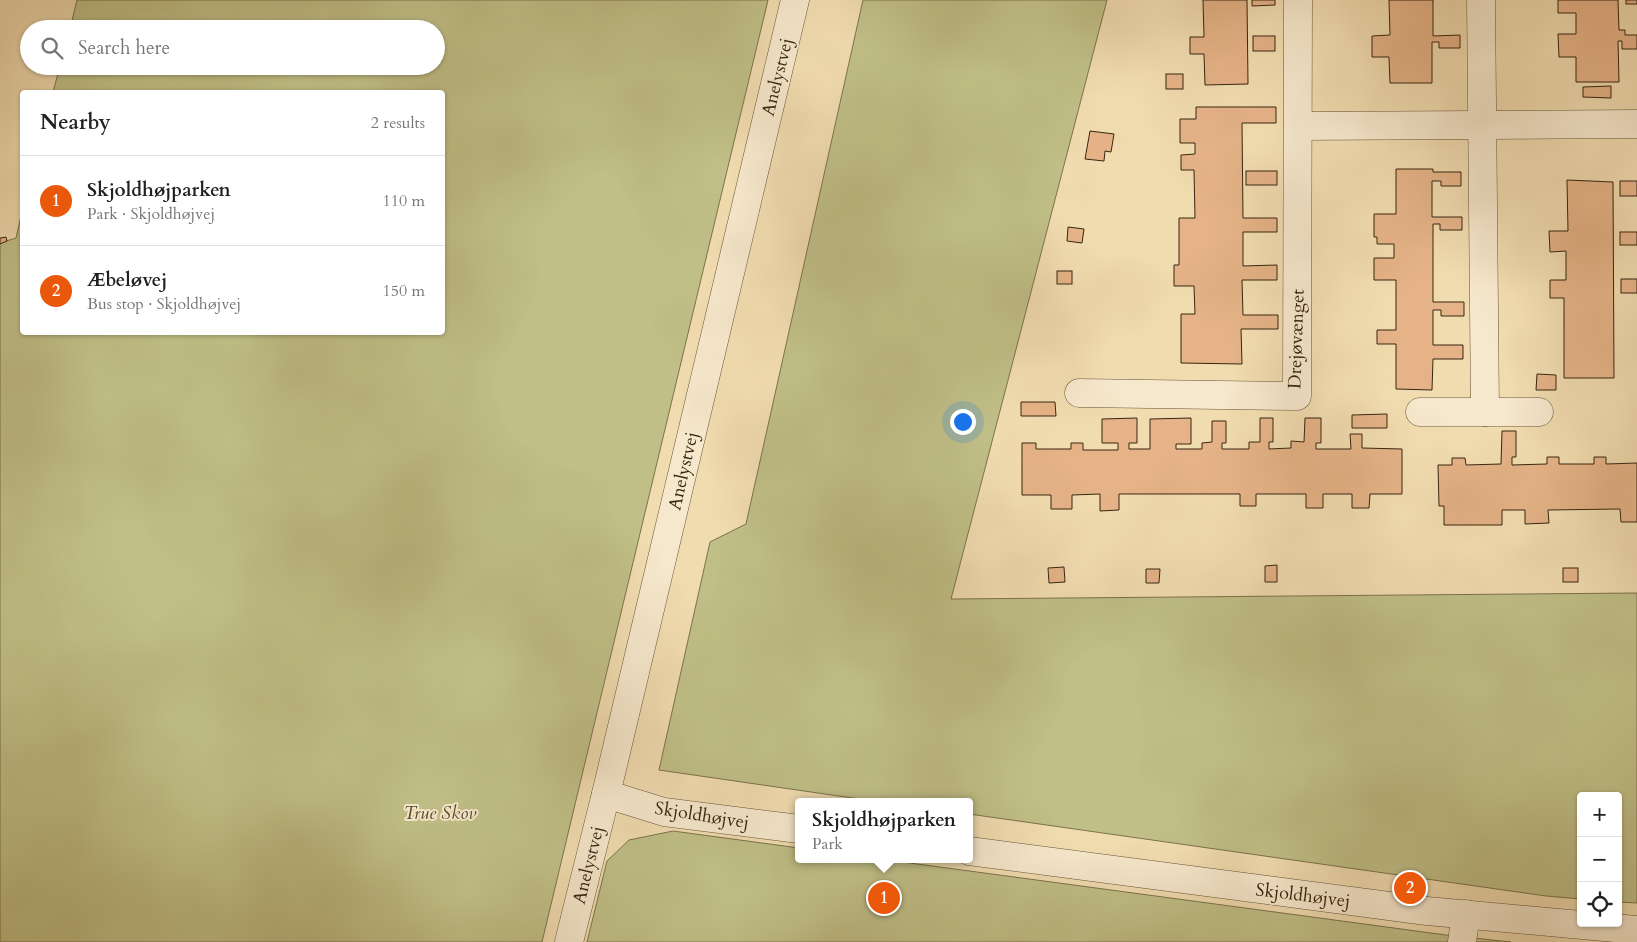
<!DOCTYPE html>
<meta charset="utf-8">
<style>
:root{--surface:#fff;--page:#f2f2f2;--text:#202124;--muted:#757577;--line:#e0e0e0;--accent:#ea580c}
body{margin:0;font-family:Cardo,serif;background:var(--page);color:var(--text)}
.controls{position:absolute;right:15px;bottom:15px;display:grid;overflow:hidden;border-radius:5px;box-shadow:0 1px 4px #0004}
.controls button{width:45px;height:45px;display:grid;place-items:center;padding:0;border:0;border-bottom:1px solid var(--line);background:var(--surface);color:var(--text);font:25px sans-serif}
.you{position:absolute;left:962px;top:421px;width:18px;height:18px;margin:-12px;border:4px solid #fff;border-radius:50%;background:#1a73e8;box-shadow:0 0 0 8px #1a73e833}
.badge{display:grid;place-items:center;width:32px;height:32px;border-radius:50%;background:var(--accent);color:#fff;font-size:16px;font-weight:700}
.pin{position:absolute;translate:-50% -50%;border:2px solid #fff;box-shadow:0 1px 5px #0006}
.popup{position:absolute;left:795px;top:798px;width:178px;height:65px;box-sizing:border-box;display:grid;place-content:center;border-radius:5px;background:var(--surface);filter:drop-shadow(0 1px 4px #0005);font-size:16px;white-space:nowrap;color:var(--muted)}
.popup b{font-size:19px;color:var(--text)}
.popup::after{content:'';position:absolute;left:50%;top:100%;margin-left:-10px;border:10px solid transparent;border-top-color:var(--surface)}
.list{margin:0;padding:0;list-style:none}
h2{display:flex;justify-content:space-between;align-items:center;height:65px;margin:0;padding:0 20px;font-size:21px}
h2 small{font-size:16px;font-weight:400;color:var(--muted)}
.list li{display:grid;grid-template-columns:32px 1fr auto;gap:15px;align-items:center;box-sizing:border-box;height:90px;padding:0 20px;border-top:1px solid var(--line)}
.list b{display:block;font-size:19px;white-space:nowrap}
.list p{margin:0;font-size:16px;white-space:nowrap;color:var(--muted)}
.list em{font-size:16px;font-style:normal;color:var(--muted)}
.icon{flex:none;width:28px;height:28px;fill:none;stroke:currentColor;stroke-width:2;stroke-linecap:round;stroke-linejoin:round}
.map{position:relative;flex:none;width:1637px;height:942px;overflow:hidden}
.search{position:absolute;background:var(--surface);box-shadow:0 1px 4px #0004;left:20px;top:20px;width:425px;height:55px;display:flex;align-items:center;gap:12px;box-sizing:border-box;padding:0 18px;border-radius:28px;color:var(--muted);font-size:19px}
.panel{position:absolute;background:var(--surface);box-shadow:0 1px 4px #0004;left:20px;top:90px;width:425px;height:245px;border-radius:5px}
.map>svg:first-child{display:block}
.green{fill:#c0bf87;stroke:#7c724c}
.building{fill:#e5b387;stroke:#382610}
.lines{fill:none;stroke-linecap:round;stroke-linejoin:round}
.minor-casing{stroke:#665438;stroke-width:29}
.minor{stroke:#f6e8cc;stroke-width:28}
.labels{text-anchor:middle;stroke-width:4;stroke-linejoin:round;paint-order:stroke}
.street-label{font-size:18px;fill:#382610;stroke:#f6e8cc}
.park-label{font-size:18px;font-style:italic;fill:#5a4c2e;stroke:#f6e8cc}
</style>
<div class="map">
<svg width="1637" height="942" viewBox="0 0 1637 942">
<rect width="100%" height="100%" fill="#f1dcb0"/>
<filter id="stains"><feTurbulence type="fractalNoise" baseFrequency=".004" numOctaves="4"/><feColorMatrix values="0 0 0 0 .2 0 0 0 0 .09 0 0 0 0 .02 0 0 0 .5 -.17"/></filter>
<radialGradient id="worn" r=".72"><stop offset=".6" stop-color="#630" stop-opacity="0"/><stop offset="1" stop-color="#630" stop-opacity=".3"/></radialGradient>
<g class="green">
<path d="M 77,0 L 768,0 L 542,942 L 0,942 L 0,243 L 16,238 L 22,212 L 22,332 L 442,332 L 442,92 L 53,92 L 60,66 L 436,66 L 436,29 L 70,29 Z"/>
<path d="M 863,0 L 1107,0 L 951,599 L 1637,593 L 1637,903 L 1618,902 L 1618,796 L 1581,796 L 1581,899 L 1546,896 L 969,814 L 969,802 L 880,802 L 659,770 L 710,542 L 746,524 Z"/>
<path d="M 673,831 L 799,848 L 799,859 L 880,859 L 1446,935 L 1511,942 L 587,942 L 607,861 L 629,840 Z"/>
</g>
<g class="building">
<path d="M 1203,0 L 1247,0 L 1248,84 L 1205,85 L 1204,54 L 1190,54 L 1190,37 L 1204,37 Z"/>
<path d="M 1252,0 L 1275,0 L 1275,5 L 1252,6 Z"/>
<path d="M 1389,0 L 1433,0 L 1433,36 L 1460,35 L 1460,48 L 1439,48 L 1439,42 L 1432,42 L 1432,83 L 1390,83 L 1389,57 L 1372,57 L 1372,36 L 1390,35 Z"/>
<path d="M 1558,0 L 1618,0 L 1619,30 L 1625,30 L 1625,35 L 1637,35 L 1637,49 L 1622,49 L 1622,41 L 1618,41 L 1619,82 L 1576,82 L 1576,57 L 1559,57 L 1558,34 L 1576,34 L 1576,13 L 1558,13 Z"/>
<rect x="1626" y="0" width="11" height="4"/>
<rect x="1253" y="36" width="22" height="15"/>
<rect x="1166" y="74" width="17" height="15"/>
<path d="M 1611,86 L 1611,98 L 1583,97 L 1583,87 Z"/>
<path d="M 1196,107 L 1276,107 L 1276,123 L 1242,123 L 1243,218 L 1277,218 L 1277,232 L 1243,232 L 1243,266 L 1277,265 L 1277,280 L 1242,280 L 1243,315 L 1278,315 L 1278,329 L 1241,329 L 1242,364 L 1181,363 L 1181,314 L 1195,314 L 1194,286 L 1174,286 L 1174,265 L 1179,265 L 1179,218 L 1195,218 L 1194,170 L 1181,170 L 1181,155 L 1195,154 L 1195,143 L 1180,143 L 1180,119 L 1196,119 Z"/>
<path d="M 1090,131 L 1114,134 L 1111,152 L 1105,151 L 1104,161 L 1085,159 Z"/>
<path d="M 1396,169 L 1433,169 L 1433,172 L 1461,172 L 1461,186 L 1441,186 L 1441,181 L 1432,181 L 1432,217 L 1462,217 L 1462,230 L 1440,230 L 1440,224 L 1433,224 L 1433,302 L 1464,302 L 1464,316 L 1441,316 L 1441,310 L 1433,310 L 1433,345 L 1463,345 L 1463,359 L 1433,359 L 1432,390 L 1396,389 L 1396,344 L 1377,344 L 1377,330 L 1396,330 L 1396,280 L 1374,280 L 1374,258 L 1394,258 L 1394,244 L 1377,244 L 1377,237 L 1374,237 L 1374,214 L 1396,214 Z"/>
<rect x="1246" y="171" width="31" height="14"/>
<path d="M 1567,180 L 1613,182 L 1614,378 L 1564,378 L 1564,298 L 1550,298 L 1550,280 L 1566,280 L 1566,251 L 1550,252 L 1549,231 L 1568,231 Z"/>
<rect x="1620" y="181" width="17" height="15"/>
<path d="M 1068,227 L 1084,229 L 1082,243 L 1067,241 Z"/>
<rect x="1620" y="232" width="17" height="13"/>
<path d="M 6,237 L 7,241 L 0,244 L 0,238 Z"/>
<rect x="1057" y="271" width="15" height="13"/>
<rect x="1621" y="279" width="16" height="14"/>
<path d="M 1537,374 L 1556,375 L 1556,390 L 1536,390 Z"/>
<path d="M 1021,402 L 1055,402 L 1056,416 L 1021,416 Z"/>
<path d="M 1387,414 L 1387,428 L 1352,428 L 1352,415 Z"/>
<path d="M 1137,418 L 1137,443 L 1129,443 L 1129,449 L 1150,449 L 1150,419 L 1191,418 L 1191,444 L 1176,444 L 1176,449 L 1202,449 L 1202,443 L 1212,442 L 1212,421 L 1226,421 L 1226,443 L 1222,443 L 1222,449 L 1249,449 L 1249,442 L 1260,442 L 1260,418 L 1273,418 L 1273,442 L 1269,442 L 1269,449 L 1291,448 L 1291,441 L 1304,442 L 1305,418 L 1321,418 L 1321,443 L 1316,443 L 1316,449 L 1351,449 L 1350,434 L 1362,434 L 1362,448 L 1402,449 L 1402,494 L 1370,494 L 1369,508 L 1352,508 L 1352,494 L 1323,494 L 1323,508 L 1306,508 L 1306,494 L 1256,494 L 1256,506 L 1240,506 L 1240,494 L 1119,494 L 1119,510 L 1100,511 L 1100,494 L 1072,495 L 1072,509 L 1051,509 L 1051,495 L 1022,495 L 1022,443 L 1036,443 L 1036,449 L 1071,449 L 1071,443 L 1083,443 L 1083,450 L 1118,450 L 1118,443 L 1102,443 L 1102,419 Z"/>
<path d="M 1502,431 L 1516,431 L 1516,457 L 1512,457 L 1512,465 L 1547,464 L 1547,457 L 1559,457 L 1559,464 L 1594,464 L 1594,457 L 1606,457 L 1606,464 L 1637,463 L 1637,522 L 1621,522 L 1620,509 L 1548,510 L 1549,523 L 1525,524 L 1525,510 L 1502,510 L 1502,525 L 1444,525 L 1444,506 L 1439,506 L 1438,465 L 1452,465 L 1452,458 L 1465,458 L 1466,465 L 1501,464 Z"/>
<path d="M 1277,565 L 1277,582 L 1265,582 L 1265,566 Z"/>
<path d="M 1064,567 L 1065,582 L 1049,583 L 1048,568 Z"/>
<rect x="1563" y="568" width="15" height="14"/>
<path d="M 1146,569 L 1160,569 L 1159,583 L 1146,583 Z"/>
</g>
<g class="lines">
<defs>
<g id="minor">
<path d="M 1481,0 L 1485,412"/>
<path d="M 1298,126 L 1637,124"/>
<path d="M 1079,393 L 1297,396 L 1298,0"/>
<path d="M 1420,412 L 1539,412"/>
<path d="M 606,794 L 664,812 L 799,829"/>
<path d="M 969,851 L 1427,911 L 1637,930"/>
<path d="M 569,942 L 606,794 L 795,0"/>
<path d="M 1462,942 L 1466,914"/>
</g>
</defs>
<use href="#minor" class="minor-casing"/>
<use href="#minor" class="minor"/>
</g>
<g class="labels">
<g class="street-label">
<text transform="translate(777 77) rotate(-76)" y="6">Anelystvej</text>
<text transform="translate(1296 339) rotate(-88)" y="6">Drejøvænget</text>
<text transform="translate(683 471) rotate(-77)" y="6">Anelystvej</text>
<text transform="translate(702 815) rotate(9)" y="6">Skjoldhøjvej</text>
<text transform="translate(588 865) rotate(-76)" y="6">Anelystvej</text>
<text transform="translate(1303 895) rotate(7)" y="6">Skjoldhøjvej</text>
</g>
<g class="park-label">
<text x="440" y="819">True Skov</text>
</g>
</g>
<rect width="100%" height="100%" filter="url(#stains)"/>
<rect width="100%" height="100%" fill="url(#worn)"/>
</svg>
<div class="controls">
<button>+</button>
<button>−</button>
<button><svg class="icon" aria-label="locate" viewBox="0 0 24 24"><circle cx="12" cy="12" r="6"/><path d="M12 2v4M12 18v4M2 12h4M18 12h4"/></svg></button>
</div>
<div class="you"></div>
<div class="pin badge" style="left:884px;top:898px">1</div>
<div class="popup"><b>Skjoldhøjparken</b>Park</div>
<div class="pin badge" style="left:1410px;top:888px">2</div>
<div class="search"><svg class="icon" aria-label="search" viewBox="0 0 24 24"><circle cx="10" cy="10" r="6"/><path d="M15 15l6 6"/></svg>Search here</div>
<section class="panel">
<h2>Nearby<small>2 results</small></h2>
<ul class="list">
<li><span class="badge">1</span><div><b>Skjoldhøjparken</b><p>Park · Skjoldhøjvej</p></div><em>110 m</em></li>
<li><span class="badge">2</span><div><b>Æbeløvej</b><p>Bus stop · Skjoldhøjvej</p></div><em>150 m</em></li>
</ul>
</section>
</div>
